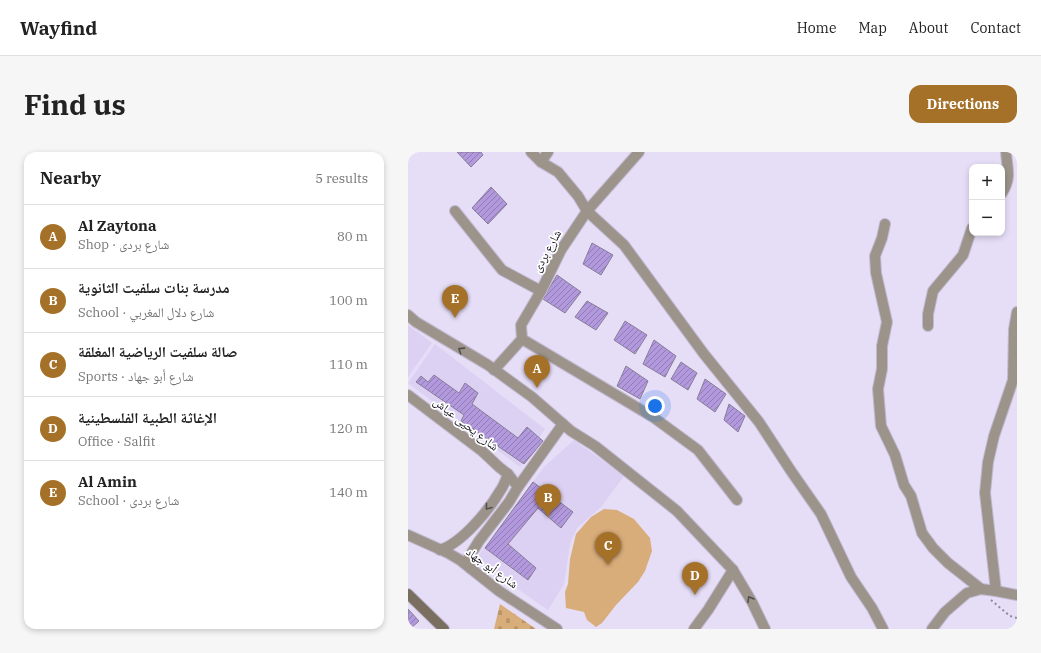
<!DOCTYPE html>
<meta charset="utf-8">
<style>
:root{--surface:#fff;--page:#f6f6f6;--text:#222;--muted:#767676;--line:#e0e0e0;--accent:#a57129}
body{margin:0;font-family:"IBM Plex Serif","Noto Naskh Arabic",serif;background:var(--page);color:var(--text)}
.controls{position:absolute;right:12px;top:12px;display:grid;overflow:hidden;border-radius:8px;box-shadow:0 2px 6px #0003}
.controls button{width:36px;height:36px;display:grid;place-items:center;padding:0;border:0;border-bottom:1px solid var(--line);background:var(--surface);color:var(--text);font:20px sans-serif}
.you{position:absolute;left:247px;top:254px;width:14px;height:14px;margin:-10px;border:3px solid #fff;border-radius:50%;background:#1a73e8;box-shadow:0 0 0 6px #1a73e833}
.badge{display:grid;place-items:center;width:26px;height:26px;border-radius:50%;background:var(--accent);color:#fff;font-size:13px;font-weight:700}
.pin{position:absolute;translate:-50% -33px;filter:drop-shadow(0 1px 2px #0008)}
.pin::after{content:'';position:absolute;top:21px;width:14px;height:12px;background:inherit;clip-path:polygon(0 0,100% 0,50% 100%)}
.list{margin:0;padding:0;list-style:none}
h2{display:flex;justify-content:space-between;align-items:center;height:52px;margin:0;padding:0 16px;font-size:17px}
h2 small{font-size:13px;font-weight:400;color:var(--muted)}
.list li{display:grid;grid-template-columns:26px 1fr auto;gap:12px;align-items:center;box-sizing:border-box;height:64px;padding:0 16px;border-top:1px solid var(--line)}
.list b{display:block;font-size:15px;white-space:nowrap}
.list p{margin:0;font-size:13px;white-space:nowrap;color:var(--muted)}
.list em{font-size:13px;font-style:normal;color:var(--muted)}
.map{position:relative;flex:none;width:609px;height:477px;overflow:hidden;border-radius:12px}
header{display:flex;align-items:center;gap:24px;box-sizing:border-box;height:56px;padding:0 20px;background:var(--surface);border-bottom:1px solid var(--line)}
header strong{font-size:19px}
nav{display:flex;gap:22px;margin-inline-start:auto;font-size:14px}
.intro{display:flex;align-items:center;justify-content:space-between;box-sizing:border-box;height:96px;padding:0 24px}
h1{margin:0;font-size:28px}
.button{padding:10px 18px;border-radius:12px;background:var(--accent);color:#fff;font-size:14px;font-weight:700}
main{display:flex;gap:24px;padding:0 24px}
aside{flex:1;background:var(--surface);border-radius:12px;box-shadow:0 2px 6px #0003}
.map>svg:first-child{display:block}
.built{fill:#dcd1f2}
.cemetery{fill:url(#cemetery-stones)}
.pitch{fill:#d9ad7a}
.building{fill:url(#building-hatch);stroke:#877e96}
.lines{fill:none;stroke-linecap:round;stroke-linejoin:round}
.minor-casing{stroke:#c1b9d0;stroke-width:12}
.secondary-casing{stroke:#c1b9d0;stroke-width:12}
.path{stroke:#8d8799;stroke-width:2;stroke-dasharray:2 3;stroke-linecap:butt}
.minor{stroke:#9c948b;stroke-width:10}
.secondary{stroke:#7a6e61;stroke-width:10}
.oneway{stroke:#534e4e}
.labels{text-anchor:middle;stroke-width:3.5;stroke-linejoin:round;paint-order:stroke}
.street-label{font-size:12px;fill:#17141d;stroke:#fff}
</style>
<header>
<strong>Wayfind</strong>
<nav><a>Home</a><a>Map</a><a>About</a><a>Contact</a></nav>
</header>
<div class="intro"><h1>Find us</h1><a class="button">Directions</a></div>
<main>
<aside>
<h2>Nearby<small>5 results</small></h2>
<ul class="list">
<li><span class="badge">A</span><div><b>Al Zaytona</b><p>Shop · شارع بردى</p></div><em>80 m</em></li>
<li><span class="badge">B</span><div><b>مدرسة بنات سلفيت الثانوية</b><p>School · شارع دلال المغربي</p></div><em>100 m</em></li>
<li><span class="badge">C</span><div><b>صالة سلفيت الرياضية المغلقة</b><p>Sports · شارع أبو جهاد</p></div><em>110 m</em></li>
<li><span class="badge">D</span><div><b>الإغاثة الطبية الفلسطينية</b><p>Office · Salfit</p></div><em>120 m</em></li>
<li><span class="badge">E</span><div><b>Al Amin</b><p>School · شارع بردى</p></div><em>140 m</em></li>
</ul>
</aside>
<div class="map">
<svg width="609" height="477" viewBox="0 0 609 477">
<defs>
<pattern id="cemetery-stones" width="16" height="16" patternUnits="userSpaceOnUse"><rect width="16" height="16" fill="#d9ad7a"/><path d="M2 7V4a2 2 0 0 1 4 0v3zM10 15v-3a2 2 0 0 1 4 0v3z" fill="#ba9469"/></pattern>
<pattern id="building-hatch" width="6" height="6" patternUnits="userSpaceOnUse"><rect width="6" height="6" fill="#b298dd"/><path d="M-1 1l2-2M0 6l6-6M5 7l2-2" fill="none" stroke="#907bb3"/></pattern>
</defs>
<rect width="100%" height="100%" fill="#e6ddf7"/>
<g class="built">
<path d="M 0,173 L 24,191 L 0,225 Z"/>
<path d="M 27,192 L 137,277 L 112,315 L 0,231 Z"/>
<path d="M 166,288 L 216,324 L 193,355 L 169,376 L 162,392 L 156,432 L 140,458 L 71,410 L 72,401 L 136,315 Z"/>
</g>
<path class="cemetery" d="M 92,452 L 128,477 L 86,477 Z"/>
<path class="pitch" d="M 196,357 L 209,358 L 226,367 L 242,386 L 244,399 L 237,419 L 230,430 L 208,453 L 194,471 L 188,475 L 179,468 L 176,460 L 158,456 L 157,440 L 160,432 L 162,407 L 168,382 L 183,365 Z"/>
<g class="building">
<path d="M 49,0 L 73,0 L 75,3 L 63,15 Z"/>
<path d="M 83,35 L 99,52 L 80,72 L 64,56 Z"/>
<path d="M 184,91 L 205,103 L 193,123 L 175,112 Z"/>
<path d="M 149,123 L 173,140 L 157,161 L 135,147 Z"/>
<path d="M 179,149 L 200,161 L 188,178 L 167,165 Z"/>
<path d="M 217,169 L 239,183 L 227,202 L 206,188 Z"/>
<path d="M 246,188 L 268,204 L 257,225 L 235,212 Z"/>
<path d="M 273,210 L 289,221 L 280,238 L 263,227 Z"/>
<path d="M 218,214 L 240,229 L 232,247 L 209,234 Z"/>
<path d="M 26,223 L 51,241 L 57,231 L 70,241 L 64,252 L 110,286 L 119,275 L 135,289 L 116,312 L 53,269 L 56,263 L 8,230 L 13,224 L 20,230 Z"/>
<path d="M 297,227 L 318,242 L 307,260 L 289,247 Z"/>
<path d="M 321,252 L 337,264 L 330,280 L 316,268 Z"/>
<path d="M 125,330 L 165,360 L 153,376 L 130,356 L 100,392 L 128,416 L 120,428 L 77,396 Z"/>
<path d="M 0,457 L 11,469 L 2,477 L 0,477 Z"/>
</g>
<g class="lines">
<defs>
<g id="minor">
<path d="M 123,0 L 133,10 L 150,20 L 170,44 L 179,59 L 216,93 L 296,202 L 351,270 L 383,319 L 413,362 L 443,425 L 464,456 L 475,477"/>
<path d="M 133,10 L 140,0"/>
<path d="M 594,41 C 604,25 599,17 598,0"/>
<path d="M 47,59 L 94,118 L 133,139"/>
<path d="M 477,72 L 474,86 L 467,104 L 468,121 L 479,170 L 474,194 L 474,217 L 470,237 L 473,274 L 487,303 L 496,333 L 503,344 L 514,381 L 525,396 L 540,411 L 573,437"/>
<path d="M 0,163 L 8,170 L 80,213 L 124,245 L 163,279 L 187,294 L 269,359 L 325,418 L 344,450 L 357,477"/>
<path d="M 520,174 L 520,162 L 525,139 L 555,103 L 564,76"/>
<path d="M 114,187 L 245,265 L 290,298 L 329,348"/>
<path d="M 86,218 L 114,187 L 113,173 L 133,139 L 153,98 L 179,59 L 231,0"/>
<path d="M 0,243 L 74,299 L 91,315 L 100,322 L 110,335"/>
<path d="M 0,383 L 40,401 L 52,408 L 91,439 L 149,477"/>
<path d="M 32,398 C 54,391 81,358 92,339 C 96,334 98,327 100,322"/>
<path d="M 62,416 L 60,408 L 61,405 L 71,389 L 101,350 L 110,335 L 155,272"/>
<path d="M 588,439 L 577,341 L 580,310 L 586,284 L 605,228 L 606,177 L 609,160"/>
<path d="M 286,477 L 300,458 L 325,418"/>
<path d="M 524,477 L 537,460 L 559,441 L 573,437 L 588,439 L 609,443"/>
</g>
<path id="secondary" d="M 0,442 L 36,477"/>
</defs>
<use href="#minor" class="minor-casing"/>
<use href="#secondary" class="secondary-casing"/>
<path class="path" d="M 583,448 L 602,464 L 609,466"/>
<use href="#minor" class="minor"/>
<use href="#secondary" class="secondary"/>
</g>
<defs><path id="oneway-chevron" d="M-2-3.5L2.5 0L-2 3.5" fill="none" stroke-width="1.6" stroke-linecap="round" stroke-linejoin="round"/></defs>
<g class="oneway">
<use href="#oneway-chevron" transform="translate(53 198) rotate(-147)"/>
<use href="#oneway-chevron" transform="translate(80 355) rotate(128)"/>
<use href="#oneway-chevron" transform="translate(342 447) rotate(-120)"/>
</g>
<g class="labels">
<g class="street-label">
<text transform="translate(139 99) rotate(-61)" y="4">شارع بردى</text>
<text transform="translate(58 272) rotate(38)" y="4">شارع يحيى عياش</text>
<text transform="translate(84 416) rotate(36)" y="4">شارع أبو جهاد</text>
</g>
</g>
</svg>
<div class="controls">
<button>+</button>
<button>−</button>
</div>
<div class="you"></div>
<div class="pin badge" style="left:129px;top:236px">A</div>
<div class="pin badge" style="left:140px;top:365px">B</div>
<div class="pin badge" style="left:200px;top:413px">C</div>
<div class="pin badge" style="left:287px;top:443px">D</div>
<div class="pin badge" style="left:47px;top:166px">E</div>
</div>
</main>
